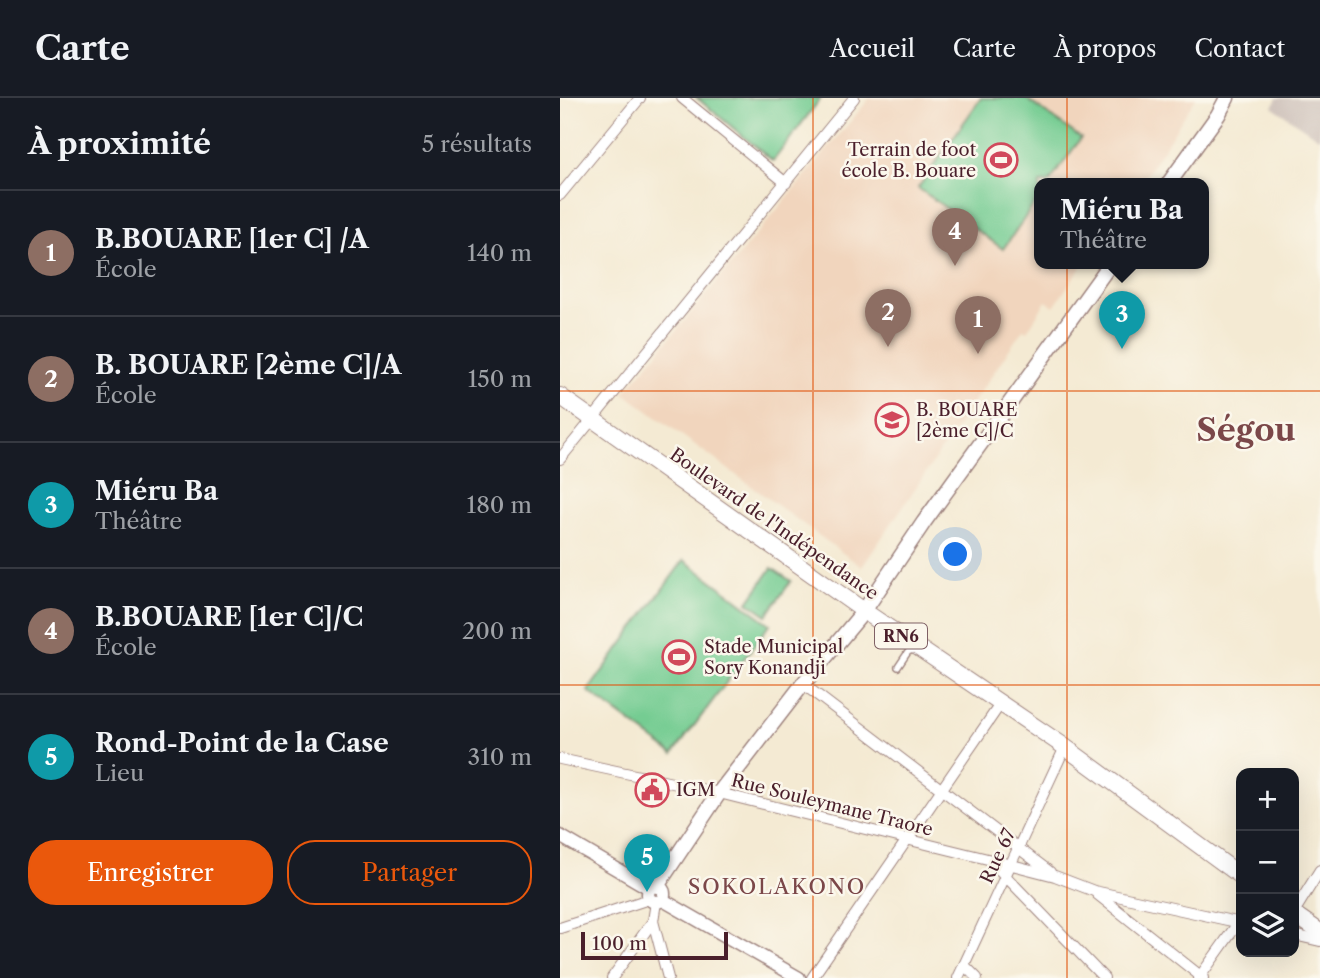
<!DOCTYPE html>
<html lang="fr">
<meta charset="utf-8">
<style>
:root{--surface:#171b24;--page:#20242c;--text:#f1f3f6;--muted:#9ea1a6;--line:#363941;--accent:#ea580c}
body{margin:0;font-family:"Libre Caslon Text",serif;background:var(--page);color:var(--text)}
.controls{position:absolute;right:21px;bottom:21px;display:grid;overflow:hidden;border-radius:14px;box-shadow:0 7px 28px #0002}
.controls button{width:63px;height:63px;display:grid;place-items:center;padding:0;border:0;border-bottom:2px solid var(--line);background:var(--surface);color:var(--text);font:35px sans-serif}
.scale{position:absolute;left:21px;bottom:18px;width:147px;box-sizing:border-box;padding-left:7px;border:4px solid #4a1f2b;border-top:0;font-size:19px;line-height:24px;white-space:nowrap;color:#4a1f2b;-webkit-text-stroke:5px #fbf7ec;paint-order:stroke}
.you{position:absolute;left:396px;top:457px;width:24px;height:24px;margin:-18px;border:5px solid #fff;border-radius:50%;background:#1a73e8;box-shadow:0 0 0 10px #1a73e833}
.badge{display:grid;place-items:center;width:46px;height:46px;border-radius:50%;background:var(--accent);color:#fff;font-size:23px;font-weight:700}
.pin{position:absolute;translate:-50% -58px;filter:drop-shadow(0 2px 4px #0008)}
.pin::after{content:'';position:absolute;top:37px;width:24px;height:21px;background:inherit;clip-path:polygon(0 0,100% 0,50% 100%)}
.popup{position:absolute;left:474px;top:80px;width:175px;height:91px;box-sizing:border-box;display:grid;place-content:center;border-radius:14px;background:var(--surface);filter:drop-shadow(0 2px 5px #0005);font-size:23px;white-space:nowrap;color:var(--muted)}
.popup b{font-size:26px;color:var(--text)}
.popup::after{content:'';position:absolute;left:50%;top:100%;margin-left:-14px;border:14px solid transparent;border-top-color:var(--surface)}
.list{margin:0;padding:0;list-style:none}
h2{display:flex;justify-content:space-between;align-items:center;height:91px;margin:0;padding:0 28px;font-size:30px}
h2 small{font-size:23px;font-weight:400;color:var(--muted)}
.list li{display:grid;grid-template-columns:46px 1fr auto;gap:21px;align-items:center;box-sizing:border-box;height:126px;padding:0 28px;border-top:2px solid var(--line)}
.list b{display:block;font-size:26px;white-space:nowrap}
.list p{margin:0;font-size:23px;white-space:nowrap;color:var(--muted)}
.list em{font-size:23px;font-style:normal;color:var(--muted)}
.actions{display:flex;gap:14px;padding:21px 28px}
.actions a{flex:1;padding:16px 0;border:2px solid var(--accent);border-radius:28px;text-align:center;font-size:24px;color:var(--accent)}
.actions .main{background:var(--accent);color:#fff}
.icon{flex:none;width:38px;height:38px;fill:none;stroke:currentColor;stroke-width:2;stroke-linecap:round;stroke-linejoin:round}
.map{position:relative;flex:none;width:760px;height:880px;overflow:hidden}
header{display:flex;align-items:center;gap:42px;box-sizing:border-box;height:98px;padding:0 35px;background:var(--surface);border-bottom:2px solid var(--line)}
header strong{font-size:33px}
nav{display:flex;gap:38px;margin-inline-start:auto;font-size:24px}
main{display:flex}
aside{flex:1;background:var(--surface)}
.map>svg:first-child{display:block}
.built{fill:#f1d5bd}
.industrial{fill:#cec1ba}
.green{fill:#75cc92;stroke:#60765e;stroke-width:2}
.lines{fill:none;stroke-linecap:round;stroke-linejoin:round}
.service-casing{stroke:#9f847f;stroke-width:8}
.minor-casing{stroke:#9f847f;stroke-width:12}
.tertiary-casing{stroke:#9f847f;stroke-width:15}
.secondary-casing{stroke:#9f847f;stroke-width:17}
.trunk-casing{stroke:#9f847f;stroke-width:18}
.service{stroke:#fff;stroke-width:5}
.minor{stroke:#fff;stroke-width:10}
.tertiary{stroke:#fff;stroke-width:12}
.secondary{stroke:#fff;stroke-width:14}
.trunk{stroke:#fff;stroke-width:16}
.grid{fill:none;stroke:#e0560e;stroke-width:2;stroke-opacity:0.55}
.labels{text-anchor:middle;stroke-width:5;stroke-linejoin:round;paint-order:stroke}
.shield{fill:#fbf7ec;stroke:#7f6065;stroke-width:2}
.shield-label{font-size:16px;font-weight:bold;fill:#4a1f2b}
.poi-label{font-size:18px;fill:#4a1f2b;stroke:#fbf7ec;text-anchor:start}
.street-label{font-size:18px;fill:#4a1f2b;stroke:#fbf7ec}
.quarter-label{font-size:21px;letter-spacing:2px;fill:#7b4749;stroke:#fbf7ec}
.town-label{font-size:32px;font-weight:bold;fill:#7b4749;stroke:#fbf7ec}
</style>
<header>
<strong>Carte</strong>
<nav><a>Accueil</a><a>Carte</a><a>À propos</a><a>Contact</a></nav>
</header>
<main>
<aside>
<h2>À proximité<small>5 résultats</small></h2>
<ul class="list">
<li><span class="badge" style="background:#8d6e63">1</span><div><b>B.BOUARE [1er C] /A</b><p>École</p></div><em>140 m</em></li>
<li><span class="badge" style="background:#8d6e63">2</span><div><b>B. BOUARE [2ème C]/A</b><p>École</p></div><em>150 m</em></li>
<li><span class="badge" style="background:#0f9aa8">3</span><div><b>Miéru Ba</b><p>Théâtre</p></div><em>180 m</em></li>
<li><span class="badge" style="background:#8d6e63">4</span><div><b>B.BOUARE [1er C]/C</b><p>École</p></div><em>200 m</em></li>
<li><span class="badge" style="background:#0f9aa8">5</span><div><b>Rond-Point de la Case</b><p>Lieu</p></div><em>310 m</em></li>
</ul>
<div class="actions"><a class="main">Enregistrer</a><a>Partager</a></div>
</aside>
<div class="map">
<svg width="760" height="880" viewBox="0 0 760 880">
<rect width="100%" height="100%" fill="#fbf7ec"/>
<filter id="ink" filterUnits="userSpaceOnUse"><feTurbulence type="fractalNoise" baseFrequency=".0143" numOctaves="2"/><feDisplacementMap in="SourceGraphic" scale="14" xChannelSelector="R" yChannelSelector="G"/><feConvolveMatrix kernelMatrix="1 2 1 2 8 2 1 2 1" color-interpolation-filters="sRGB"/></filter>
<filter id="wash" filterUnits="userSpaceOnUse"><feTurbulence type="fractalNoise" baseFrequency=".00686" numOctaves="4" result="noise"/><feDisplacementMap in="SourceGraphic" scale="28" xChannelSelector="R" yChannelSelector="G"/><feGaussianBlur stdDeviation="1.57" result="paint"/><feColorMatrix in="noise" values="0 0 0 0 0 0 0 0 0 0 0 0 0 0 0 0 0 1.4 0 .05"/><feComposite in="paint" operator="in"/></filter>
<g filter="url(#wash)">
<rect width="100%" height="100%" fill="#f4ead3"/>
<path class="built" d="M 310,0 L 636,0 L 581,85 L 480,85 L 480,165 L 524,165 L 494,208 L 486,203 L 467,233 L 463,231 L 302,469 L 64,295 Z"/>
<path class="industrial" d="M 717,0 L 760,0 L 760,41 L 713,9 Z"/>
<g class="green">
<path d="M 137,0 L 261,0 L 213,63 Z"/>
<path d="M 421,0 L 465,0 L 521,40 L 489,85 L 480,85 L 480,98 L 443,151 L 358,90 Z"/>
<path d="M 124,462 L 210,526 L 113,656 L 28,593 Z"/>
<path d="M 212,470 L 231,483 L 207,517 L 188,504 Z"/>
</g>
</g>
<g filter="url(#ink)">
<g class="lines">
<defs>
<path id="service" d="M 338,569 L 348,554 L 354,552"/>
<g id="minor">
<path d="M 122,0 L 226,85"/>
<path d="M 0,97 L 80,0"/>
<path d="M 0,361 L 294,0"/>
<path d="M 243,586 L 490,774"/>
<path d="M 0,661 L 159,695 L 452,767 L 495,778 L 534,793 L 681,825"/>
<path d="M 430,762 L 544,880"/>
<path d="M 537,796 L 643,880"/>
<path d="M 96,804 L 93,823 L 108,880"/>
<path d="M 734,814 L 760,772"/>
<path d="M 0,830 L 89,801"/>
<path d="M 734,837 L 760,843"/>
<path d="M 404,867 L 417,880"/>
<path d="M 52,880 L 93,823"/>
<path d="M 252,880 L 441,605"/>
<path d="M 398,880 L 505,649"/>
<path d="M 639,880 L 681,821"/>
</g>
<g id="tertiary">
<path d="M 0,738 L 89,790"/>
<circle cx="96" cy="796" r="8"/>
<path d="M 103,802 L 239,880"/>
</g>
<g id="secondary">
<path d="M 609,85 L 658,17 L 667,0"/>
<path d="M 97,788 L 159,695 L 243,586 L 304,513 L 364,424 L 551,165"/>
</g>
<g id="trunk">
<path d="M 0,298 L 304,513 L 505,649 L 681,778"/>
<path d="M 734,816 L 760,834"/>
</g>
</defs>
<use href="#service" class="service-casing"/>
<use href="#minor" class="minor-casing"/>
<use href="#tertiary" class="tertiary-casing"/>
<use href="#secondary" class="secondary-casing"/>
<use href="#trunk" class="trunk-casing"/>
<use href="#service" class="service"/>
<use href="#minor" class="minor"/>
<use href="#tertiary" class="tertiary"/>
<use href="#secondary" class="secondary"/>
<use href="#trunk" class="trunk"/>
</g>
</g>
<path class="grid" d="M 253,0 L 253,880M 507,0 L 507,880M 0,293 L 760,293M 0,587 L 760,587"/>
<defs>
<symbol id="stadium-ring" viewBox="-11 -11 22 22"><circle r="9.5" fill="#fbf7ec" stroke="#d1495b" stroke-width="1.5"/><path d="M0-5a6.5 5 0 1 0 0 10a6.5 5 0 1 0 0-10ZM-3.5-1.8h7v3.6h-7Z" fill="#d1495b"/></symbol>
<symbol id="school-ring" viewBox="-11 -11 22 22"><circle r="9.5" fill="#fbf7ec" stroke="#d1495b" stroke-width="1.5"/><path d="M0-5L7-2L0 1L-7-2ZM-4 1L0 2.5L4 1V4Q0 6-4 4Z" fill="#d1495b"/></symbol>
<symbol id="civic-ring" viewBox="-11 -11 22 22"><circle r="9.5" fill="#fbf7ec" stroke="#d1495b" stroke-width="1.5"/><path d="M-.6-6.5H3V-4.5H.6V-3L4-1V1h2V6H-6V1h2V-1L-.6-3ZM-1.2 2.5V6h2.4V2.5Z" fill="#d1495b"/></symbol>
</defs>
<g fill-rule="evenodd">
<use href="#stadium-ring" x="422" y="43" width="38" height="38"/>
<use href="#school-ring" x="313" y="303" width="38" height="38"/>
<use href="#stadium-ring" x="100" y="540" width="38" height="38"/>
<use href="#civic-ring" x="73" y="673" width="38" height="38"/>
</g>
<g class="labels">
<rect class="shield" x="315" y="525.5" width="52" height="25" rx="5"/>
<g class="shield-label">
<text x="341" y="544">RN6</text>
</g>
<g class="poi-label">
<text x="416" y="58" text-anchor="end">Terrain de foot<tspan x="416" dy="21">école B. Bouare</tspan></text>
<text x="356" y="318">B. BOUARE<tspan x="356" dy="21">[2ème C]/C</tspan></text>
<text x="144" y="555">Stade Municipal<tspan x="144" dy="21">Sory Konandji</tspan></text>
<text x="116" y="698">IGM</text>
</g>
<g class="street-label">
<text transform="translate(214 426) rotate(35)" y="6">Boulevard de l'Indépendance</text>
<text transform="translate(272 707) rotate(14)" y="6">Rue Souleymane Traore</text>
<text transform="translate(438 758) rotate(-65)" y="6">Rue 67</text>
</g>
<g class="quarter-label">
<text x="217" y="796">SOKOLAKONO</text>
</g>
<g class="town-label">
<text x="686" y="343">Ségou</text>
</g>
</g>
</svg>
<div class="controls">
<button>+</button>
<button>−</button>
<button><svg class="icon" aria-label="layers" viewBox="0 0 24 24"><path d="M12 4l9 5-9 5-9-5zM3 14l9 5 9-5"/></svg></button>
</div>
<div class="scale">100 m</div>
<div class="you"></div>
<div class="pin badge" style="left:418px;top:256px;background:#8d6e63">1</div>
<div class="pin badge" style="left:328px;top:249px;background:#8d6e63">2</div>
<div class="pin badge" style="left:562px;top:251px;background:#0f9aa8">3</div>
<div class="popup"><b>Miéru Ba</b>Théâtre</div>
<div class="pin badge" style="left:395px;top:168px;background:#8d6e63">4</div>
<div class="pin badge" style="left:87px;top:794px;background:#0f9aa8">5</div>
</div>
</main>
